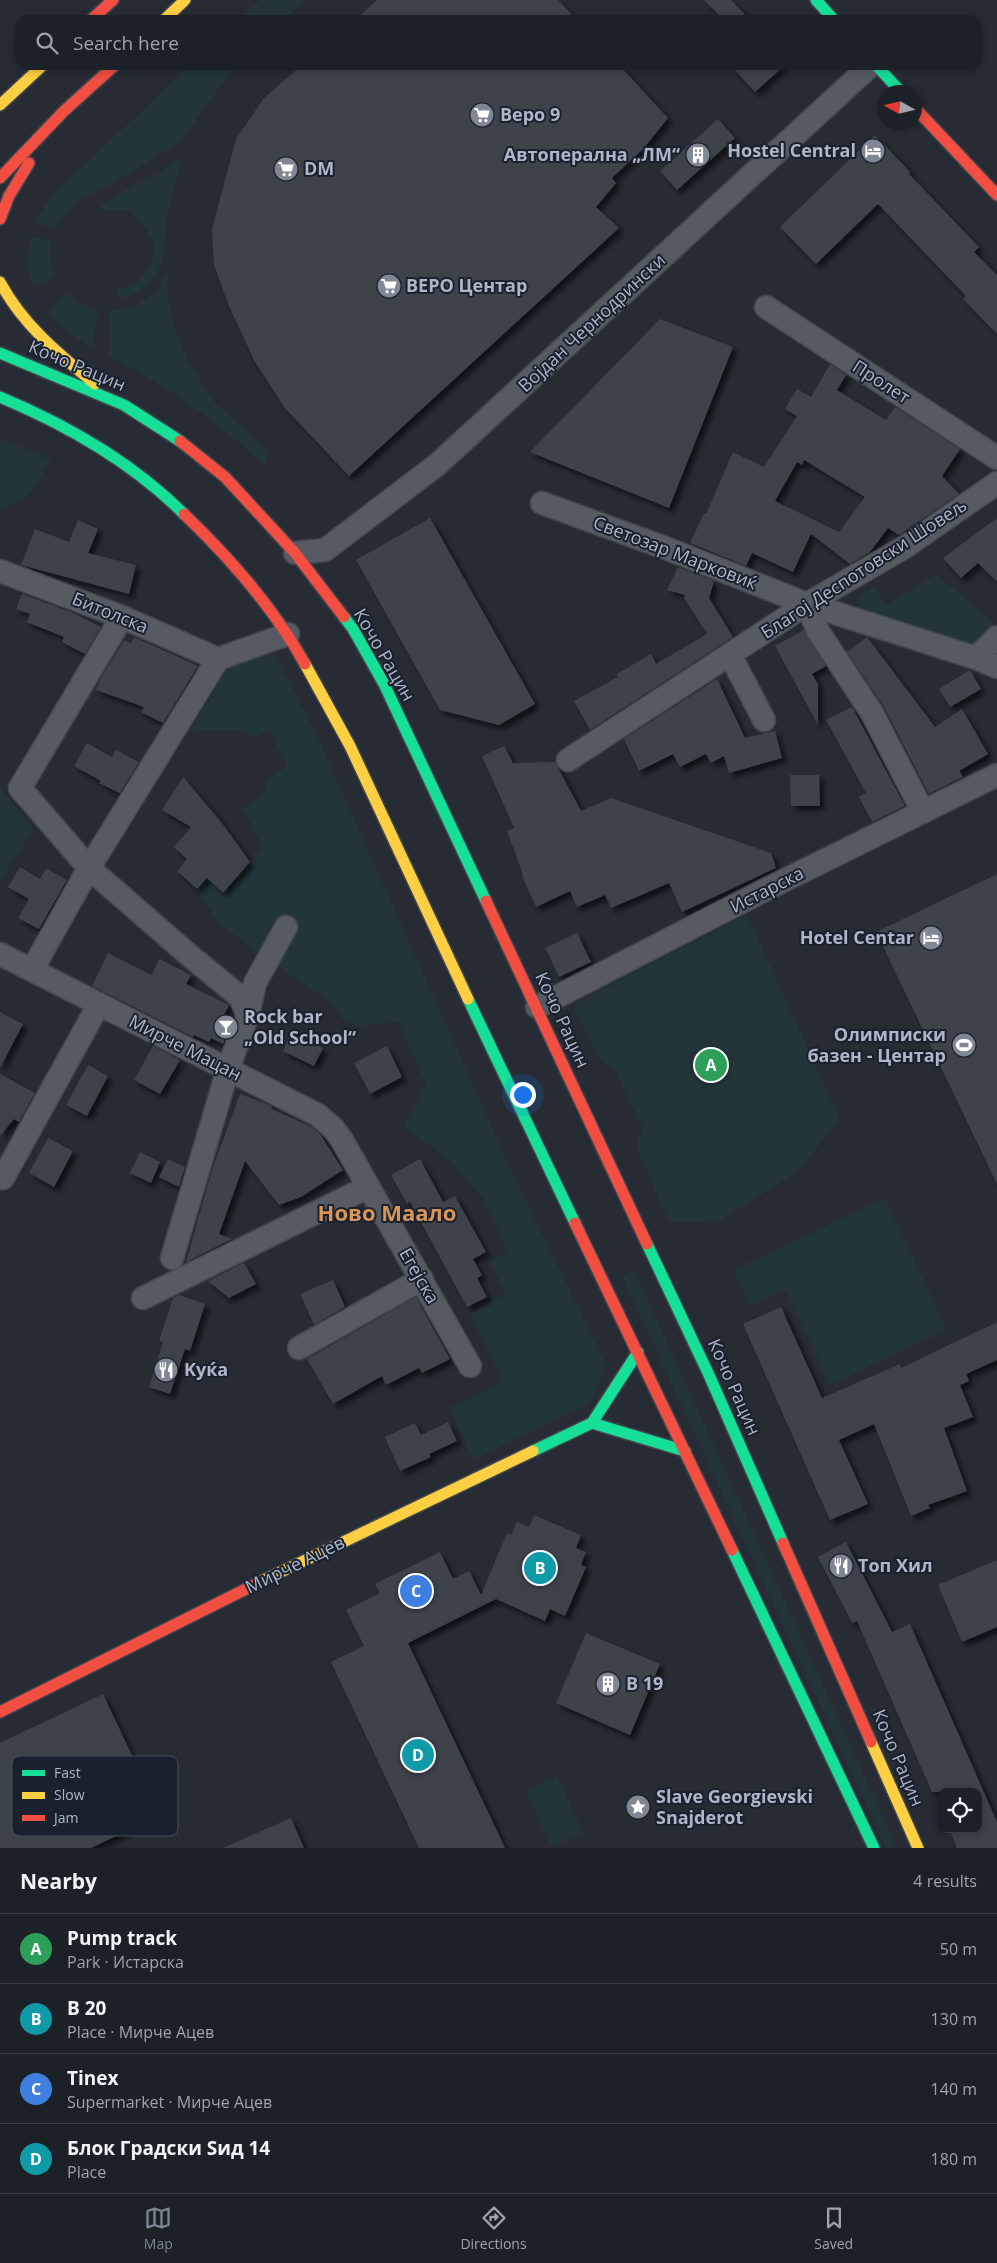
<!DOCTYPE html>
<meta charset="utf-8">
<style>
:root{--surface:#1c2027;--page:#25282f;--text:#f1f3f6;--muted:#a0a3a7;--line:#3a3e44;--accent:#7f8694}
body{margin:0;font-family:"Open Sans",sans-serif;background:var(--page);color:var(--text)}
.controls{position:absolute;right:15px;bottom:15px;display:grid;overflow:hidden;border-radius:10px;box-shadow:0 2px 8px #0003}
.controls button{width:45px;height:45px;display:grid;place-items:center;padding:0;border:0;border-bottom:1px solid var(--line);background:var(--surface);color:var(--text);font:25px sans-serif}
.compass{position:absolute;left:877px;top:85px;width:45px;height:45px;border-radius:50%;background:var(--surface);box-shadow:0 2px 8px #0003;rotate:278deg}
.you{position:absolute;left:522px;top:1094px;width:18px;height:18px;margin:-12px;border:4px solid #fff;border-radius:50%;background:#1a73e8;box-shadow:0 0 0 8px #1a73e833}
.badge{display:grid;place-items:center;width:32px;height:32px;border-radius:50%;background:var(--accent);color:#fff;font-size:16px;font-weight:700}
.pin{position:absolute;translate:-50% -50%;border:2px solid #fff;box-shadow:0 1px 5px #0006}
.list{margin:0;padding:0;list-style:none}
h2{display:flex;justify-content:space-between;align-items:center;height:65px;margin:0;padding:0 20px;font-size:21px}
h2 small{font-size:16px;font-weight:400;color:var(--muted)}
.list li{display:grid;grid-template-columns:32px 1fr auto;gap:15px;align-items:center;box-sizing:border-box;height:70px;padding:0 20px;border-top:1px solid var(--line)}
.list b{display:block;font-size:19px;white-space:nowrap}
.list p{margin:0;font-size:16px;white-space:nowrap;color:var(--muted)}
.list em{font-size:16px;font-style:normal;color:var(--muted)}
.icon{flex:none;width:28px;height:28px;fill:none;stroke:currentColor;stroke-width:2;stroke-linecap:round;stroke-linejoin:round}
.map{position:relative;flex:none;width:997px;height:1848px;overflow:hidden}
.search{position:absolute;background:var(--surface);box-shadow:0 2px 8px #0003;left:15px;right:15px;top:15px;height:55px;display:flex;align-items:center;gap:12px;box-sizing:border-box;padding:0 18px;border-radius:15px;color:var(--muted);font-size:19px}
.sheet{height:345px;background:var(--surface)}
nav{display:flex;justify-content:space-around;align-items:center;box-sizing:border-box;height:70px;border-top:1px solid var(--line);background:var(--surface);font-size:14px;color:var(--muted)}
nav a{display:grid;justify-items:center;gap:2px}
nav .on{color:var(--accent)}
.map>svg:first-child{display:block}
.green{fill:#23353b}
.building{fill:#3e424b;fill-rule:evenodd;filter:url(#shadow)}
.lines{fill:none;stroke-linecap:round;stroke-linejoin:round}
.street-casing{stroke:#42464d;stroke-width:25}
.fast-casing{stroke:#42464d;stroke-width:14}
.slow-casing{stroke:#42464d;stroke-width:14}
.jam-casing{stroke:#42464d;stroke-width:14}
.street{stroke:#565a63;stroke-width:22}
.fast{stroke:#16e098;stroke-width:11}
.slow{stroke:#ffcf43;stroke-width:11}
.jam{stroke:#f24e42;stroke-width:11}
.labels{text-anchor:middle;stroke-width:4;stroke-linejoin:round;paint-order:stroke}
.poi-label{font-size:18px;font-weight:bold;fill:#afb7c7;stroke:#19212f;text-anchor:start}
.street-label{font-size:18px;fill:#afb7c7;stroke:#19212f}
.district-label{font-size:22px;font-weight:bold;fill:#d99558;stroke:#19212f}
.key{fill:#19212f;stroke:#464e5d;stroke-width:1}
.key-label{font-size:14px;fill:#afb7c7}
</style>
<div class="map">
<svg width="997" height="1848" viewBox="0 0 997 1848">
<defs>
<filter id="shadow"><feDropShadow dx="4.5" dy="4.5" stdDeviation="2.5" flood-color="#0009"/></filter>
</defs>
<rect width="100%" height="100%" fill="#262b34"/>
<g class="green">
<path d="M 260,0 L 306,0 L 283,20 L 238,20 Z"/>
<path d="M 190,65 L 236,65 L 180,142 L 112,184 L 74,203 L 55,229 L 35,222 L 51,197 Z"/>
<path d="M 182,156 C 179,173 173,188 169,205 C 161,250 172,281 120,300 L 117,290 L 138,282 L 152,261 L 154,241 L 141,222 L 128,210 L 102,211 L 101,205 L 137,183 L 163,170 Z"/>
<path d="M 30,236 L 51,241 L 49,259 L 56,276 L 32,288 L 27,267 Z"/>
<path d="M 167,271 L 168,297 L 174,326 L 188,362 L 215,403 L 270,452 L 264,465 C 217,421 166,385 109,356 L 109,311 L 132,307 L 156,293 Z"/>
<path d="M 67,293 L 78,301 L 98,310 L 92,348 L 70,334 L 47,312 Z"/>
<path d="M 0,438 L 51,460 L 28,497 L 0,509 Z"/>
<path d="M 936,574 L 996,625 L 974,650 L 857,609 L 857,598 L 875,587 L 886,605 Z"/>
<path d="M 259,651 L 276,656 L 317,736 L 511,1170 L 607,1367 L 590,1403 L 474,1460 L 450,1408 L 504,1382 L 470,1314 L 506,1293 L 490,1262 L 508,1252 L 483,1199 L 451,1161 L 404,1127 L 426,1084 L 398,1022 L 358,1026 L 343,1020 L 334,1004 L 261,955 L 218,922 L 197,889 L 207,878 L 223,893 L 263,847 L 243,808 L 261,798 L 270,778 L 287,766 L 270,730 L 255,737 L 240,730 L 190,731 L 228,668 Z"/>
<path d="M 0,787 L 34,829 L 0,881 Z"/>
<path d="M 747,915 L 840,1119 L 797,1172 L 716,1223 L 669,1222 L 636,1146 L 643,1128 L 615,1070 L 600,1060 L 573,1005 Z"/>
<path d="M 885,1198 L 947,1330 L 830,1385 L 786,1290 L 750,1307 L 733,1270 Z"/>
<path d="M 634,1270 L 897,1848 L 886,1848 L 622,1276 Z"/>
<path d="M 557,1776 L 583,1833 L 552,1847 L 525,1791 Z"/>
</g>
<g class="building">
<path d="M 377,0 L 558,0 L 577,20 L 355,20 Z"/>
<path d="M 704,0 L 731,0 L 750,20 L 724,20 Z"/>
<path d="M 302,65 L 619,65 L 668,118 L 644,148 L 612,178 L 616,183 L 596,207 L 619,228 L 349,476 L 284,407 L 254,360 L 229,306 L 214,265 L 212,229 L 236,139 L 264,98 Z"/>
<path d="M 730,65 L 785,65 L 755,92 Z"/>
<path d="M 718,119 L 735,138 L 677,190 L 660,171 Z"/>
<path d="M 875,135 L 910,172 L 909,174 L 979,247 L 974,252 L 997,275 L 997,334 L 963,299 L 966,296 L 878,204 L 816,264 L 780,227 Z"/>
<path d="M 660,319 L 733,347 L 669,508 L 530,452 Z"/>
<path d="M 830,364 L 846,375 L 837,390 L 886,420 L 895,407 L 960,449 L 942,476 L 959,494 L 899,535 L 888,528 L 870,552 L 850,564 L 811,534 L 793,572 L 752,553 L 746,566 L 690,543 L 704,513 L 706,514 L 733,452 L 764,467 L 797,416 L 785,409 L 797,389 L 811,397 ZM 804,460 L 865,497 L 839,532 L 775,501 L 797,462 L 802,465 Z"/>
<path d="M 430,518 L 535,704 L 499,725 L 440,710 L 356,560 Z"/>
<path d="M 997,518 L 997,582 L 978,563 L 961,578 L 943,558 Z"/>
<path d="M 78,520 L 98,529 L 88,553 L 136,565 L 129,594 L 21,565 L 35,529 L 69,542 Z"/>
<path d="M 678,567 L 714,581 L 709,598 L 733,637 L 590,730 L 574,701 L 618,677 L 617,674 L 651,654 L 656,664 L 707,634 L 684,598 L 685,595 L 667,590 Z"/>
<path d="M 22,594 L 71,612 L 101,627 L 85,654 L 62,642 L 64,637 L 27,622 L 30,614 L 16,609 Z"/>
<path d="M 804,630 L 826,666 L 812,674 L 818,684 L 818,725 L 775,646 Z"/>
<path d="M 134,637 L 198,666 L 163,723 L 141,712 L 144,707 L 96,690 L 101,678 L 124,640 L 131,644 Z"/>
<path d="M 867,637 L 935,727 L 962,709 L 988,754 L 959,771 L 963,777 L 929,794 L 884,707 L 847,652 Z"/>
<path d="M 970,670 L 981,689 L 950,707 L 939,689 Z"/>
<path d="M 717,679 L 745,738 L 775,731 L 782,758 L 729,773 L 724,756 L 711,763 L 706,754 L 680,767 L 673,754 L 639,771 L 624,739 Z"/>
<path d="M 852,707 L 905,806 L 872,822 L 859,797 L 866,793 L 826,720 Z"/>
<path d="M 87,743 L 112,757 L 116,750 L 139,762 L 120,793 L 99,783 L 101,781 L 74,766 Z"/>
<path d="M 504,746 L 513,763 L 555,762 L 581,811 L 611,798 L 771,853 L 776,868 L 682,912 L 669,883 L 611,908 L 605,895 L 577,907 L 570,891 L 536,907 L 522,876 L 523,875 L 507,831 L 514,828 L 482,756 Z"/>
<path d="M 790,775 L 819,775 L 820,806 L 791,806 Z"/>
<path d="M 183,777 L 222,823 L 250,862 L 223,893 L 207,878 L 197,889 L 177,871 L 187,859 L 174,847 L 191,827 L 162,810 Z"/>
<path d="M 20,867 L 40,879 L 46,868 L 67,880 L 39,929 L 18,918 L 29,899 L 8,887 Z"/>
<path d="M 997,874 L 997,1184 L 876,932 Z"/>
<path d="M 577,933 L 591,962 L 559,977 L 545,948 Z"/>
<path d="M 108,953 L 152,975 L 159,959 L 191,975 L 186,984 L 229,1005 L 223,1017 L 231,1022 L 223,1044 L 211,1038 L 209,1042 L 194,1035 L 193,1037 L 92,986 Z"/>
<path d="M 0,1012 L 23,1024 L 0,1068 Z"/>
<path d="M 291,1033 L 323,1048 L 314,1066 L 283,1051 Z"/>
<path d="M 153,1046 L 180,1060 L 160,1094 L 134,1080 Z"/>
<path d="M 387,1046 L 402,1077 L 370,1094 L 354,1063 Z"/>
<path d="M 88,1065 L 108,1076 L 87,1116 L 66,1105 Z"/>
<path d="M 0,1074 L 35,1093 L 19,1122 L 14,1119 L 0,1136 Z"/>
<path d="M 240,1094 L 267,1104 L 272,1106 L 271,1109 L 312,1127 L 320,1134 L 343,1170 L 301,1197 L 279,1205 L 245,1161 L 219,1234 L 232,1239 L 186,1262 L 212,1170 Z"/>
<path d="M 48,1138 L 73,1151 L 54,1187 L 29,1173 Z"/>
<path d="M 140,1152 L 160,1162 L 151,1183 L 130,1173 Z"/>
<path d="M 168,1159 L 185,1167 L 179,1187 L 159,1177 Z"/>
<path d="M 420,1159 L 443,1202 L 455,1196 L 486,1252 L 473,1259 L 482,1275 L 477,1278 L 487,1297 L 467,1307 L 410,1202 L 407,1204 L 391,1175 Z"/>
<path d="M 244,1263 L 256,1284 L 229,1298 L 208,1281 Z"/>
<path d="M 333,1280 L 345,1307 L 314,1325 L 300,1294 Z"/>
<path d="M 179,1295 L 205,1304 L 190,1351 L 185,1349 L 170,1394 L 149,1387 L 163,1342 L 159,1341 L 173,1298 Z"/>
<path d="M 416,1297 L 450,1359 L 422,1373 L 419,1368 L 386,1385 L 382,1376 L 333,1404 L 307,1359 Z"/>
<path d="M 781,1307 L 822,1398 L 900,1364 L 901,1368 L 997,1322 L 997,1360 L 966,1374 L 969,1381 L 960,1385 L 973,1417 L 944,1428 L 967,1491 L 928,1505 L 930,1508 L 911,1516 L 874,1424 L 839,1440 L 868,1504 L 830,1520 L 743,1324 Z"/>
<path d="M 448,1422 L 457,1441 L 429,1454 L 431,1457 L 400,1471 L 385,1437 L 415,1423 L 421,1435 Z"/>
<path d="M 534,1515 L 581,1535 L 576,1548 L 586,1552 L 581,1565 L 586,1567 L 565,1616 L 550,1609 L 545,1621 L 496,1599 L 408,1643 L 505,1848 L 419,1848 L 331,1662 L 364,1646 L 346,1610 L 380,1593 L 375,1584 L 440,1552 L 453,1579 L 469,1571 L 481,1595 L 507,1533 L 511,1535 L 517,1522 L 529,1527 Z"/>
<path d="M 846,1542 L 892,1632 L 910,1624 L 997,1822 L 997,1848 L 957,1848 L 949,1829 L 978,1829 L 978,1792 L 932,1792 L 857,1621 L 852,1623 L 818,1557 Z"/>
<path d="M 997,1560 L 997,1627 L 962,1642 L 938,1585 Z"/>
<path d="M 586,1633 L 660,1664 L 630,1735 L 556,1703 Z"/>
<path d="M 103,1694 L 160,1815 L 91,1848 L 0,1848 L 0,1743 Z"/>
<path d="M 291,1818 L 304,1848 L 223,1848 Z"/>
</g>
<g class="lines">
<defs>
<g id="street">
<path d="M 766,307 L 997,458"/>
<path d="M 542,503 L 663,547 L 807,604 L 976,658 L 997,667"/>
<path d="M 295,553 L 325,550 L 438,464 L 871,65"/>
<path d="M 0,571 L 122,617 L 218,659"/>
<path d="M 807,604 L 818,631 L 872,713 L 923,812"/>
<path d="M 122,617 L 20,788 L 89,868 L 189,955 L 240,997 L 248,1015 L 228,1069 L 172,1258"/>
<path d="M 730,655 L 764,720"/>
<path d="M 976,658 L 997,637"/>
<path d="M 568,760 L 807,604 L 905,547 L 997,483"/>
<path d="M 0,954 L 318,1115 L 333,1128 L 342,1140 L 470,1366"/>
<path d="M 32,970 L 89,868 L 218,659 L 288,634"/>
<path d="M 537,1007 L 761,892 L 997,775"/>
<path d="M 248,1015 L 255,983 L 286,927"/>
<path d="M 3,1178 L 99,1004"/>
<path d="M 143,1298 L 368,1187"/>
<path d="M 299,1348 L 422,1279"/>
</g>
<g id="fast">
<path d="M 816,0 L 834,20"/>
<path d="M 876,65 L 901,92"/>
<path d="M 0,353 L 124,405 L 180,441"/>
<path d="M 0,397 C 67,425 132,462 184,514"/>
<path d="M 344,617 L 353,629 L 384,684 L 486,901"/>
<path d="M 468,999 L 575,1223"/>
<path d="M 647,1244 L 709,1375 L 783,1543"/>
<path d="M 592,1423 L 685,1451"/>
<path d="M 533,1451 L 592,1423 L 638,1352"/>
<path d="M 732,1550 L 874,1848"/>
</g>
<g id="slow">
<path d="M 164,20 L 185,0"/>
<path d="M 0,105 L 43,65"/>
<path d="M 0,282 C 23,325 58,353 95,384"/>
<path d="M 305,664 L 350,746 L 468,999"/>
<path d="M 262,1581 L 533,1451"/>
<path d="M 871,1742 L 918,1848"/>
</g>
<g id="jam">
<path d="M 91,20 L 113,0"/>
<path d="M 914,107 L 997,195"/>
<path d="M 0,178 L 64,111 L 115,65"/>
<path d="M 0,219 L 9,196 L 29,163"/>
<path d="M 180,441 L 225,477 L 295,553 L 344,617"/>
<path d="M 184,514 C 230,558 274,608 305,664"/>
<path d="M 486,901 L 647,1244"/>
<path d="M 575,1223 L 732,1550"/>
<path d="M 783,1543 L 871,1742"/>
<path d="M 0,1712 L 262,1581"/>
</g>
</defs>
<use href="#street" class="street-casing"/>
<use href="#fast" class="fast-casing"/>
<use href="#slow" class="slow-casing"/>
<use href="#jam" class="jam-casing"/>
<use href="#street" class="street"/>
<use href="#fast" class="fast"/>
<use href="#slow" class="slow"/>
<use href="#jam" class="jam"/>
</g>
<defs>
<symbol id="supermarket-disc" viewBox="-11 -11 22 22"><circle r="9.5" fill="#7f8694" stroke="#19212f"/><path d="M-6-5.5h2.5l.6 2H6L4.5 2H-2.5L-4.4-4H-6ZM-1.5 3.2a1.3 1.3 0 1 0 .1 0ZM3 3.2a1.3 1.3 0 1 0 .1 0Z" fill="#fff"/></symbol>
<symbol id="hotel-disc" viewBox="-11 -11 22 22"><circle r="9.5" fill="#7f8694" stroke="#19212f"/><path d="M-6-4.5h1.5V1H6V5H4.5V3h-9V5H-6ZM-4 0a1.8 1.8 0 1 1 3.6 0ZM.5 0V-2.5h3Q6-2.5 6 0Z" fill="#fff"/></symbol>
<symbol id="building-disc" viewBox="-11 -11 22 22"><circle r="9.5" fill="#7f8694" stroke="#19212f"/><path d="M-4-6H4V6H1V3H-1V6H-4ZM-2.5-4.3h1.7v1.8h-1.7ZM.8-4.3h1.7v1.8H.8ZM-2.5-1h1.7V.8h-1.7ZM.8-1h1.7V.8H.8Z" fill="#fff"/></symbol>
<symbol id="bar-disc" viewBox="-11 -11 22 22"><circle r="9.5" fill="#7f8694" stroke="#19212f"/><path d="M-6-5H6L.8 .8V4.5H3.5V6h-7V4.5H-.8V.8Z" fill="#fff"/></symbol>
<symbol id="stadium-disc" viewBox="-11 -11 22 22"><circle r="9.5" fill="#7f8694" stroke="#19212f"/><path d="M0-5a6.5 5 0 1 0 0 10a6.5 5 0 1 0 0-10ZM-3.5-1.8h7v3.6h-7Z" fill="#fff"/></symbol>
<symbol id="restaurant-disc" viewBox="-11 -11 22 22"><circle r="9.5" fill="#7f8694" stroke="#19212f"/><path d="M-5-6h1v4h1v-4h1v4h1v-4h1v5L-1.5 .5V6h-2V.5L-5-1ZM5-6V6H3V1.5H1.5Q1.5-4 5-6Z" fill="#fff"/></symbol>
<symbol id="sight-disc" viewBox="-11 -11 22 22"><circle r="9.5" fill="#7f8694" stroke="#19212f"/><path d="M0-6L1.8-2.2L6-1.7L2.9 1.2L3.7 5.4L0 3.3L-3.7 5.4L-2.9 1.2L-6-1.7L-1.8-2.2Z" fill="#fff"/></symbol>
</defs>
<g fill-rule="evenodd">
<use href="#supermarket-disc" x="468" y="101" width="28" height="28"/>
<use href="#hotel-disc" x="859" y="137" width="28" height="28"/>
<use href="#building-disc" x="684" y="141" width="28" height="28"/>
<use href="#supermarket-disc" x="272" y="155" width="28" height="28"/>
<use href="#supermarket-disc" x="375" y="272" width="28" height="28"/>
<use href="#hotel-disc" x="917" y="924" width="28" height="28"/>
<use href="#bar-disc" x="212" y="1013" width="28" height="28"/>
<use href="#stadium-disc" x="950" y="1031" width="28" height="28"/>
<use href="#restaurant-disc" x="152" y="1356" width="28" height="28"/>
<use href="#restaurant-disc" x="827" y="1552" width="28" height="28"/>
<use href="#building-disc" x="594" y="1670" width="28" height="28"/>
<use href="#sight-disc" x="624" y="1793" width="28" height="28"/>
</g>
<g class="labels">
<g class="poi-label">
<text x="500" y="121">Веро 9</text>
<text x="856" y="157" text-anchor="end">Hostel Central</text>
<text x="680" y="161" text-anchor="end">Автоперална „ЛМ“</text>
<text x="304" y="175">DM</text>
<text x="406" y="292">ВЕРО Центар</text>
<text x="914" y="944" text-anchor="end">Hotel Centar</text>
<text x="244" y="1023">Rock bar<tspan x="244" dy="21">„Old School“</tspan></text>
<text x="946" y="1041" text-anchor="end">Олимписки<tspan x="946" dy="21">базен - Центар</tspan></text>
<text x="184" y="1376">Kуќа</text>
<text x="858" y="1572">Топ Хил</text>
<text x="626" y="1690">B 19</text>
<text x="656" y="1803">Slave Georgievski<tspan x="656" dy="21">Snajderot</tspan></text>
</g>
<g class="street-label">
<text transform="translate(592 323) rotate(-43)" y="6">Војдан Чернодрински</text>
<text transform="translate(77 366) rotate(23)" y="6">Кочо Рацин</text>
<text transform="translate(881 382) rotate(33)" y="6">Пролет</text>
<text transform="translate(675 553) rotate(21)" y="6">Светозар Марковиќ</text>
<text transform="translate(864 569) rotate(-33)" y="6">Благој Деспотовски Шовељ</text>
<text transform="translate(110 613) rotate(22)" y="6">Битолска</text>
<text transform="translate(384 655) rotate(60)" y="6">Кочо Рацин</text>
<text transform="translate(767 890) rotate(-27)" y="6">Истарска</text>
<text transform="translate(562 1020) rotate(65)" y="6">Кочо Рацин</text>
<text transform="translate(185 1048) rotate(27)" y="6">Мирче Мацан</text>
<text transform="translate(419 1276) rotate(60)" y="6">Егејска</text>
<text transform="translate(734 1387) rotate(66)" y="6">Кочо Рацин</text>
<text transform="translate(295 1565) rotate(-26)" y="6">Мирче Ацев</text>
<text transform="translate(898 1758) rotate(67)" y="6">Кочо Рацин</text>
</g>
<g class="district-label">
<text x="387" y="1221">Ново Маало</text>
</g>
</g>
<rect x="12" y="1756" width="166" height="80" rx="8" class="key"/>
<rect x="22" y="1770" width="23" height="6" fill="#16e098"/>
<rect x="22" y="1792" width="23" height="7" fill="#ffcf43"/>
<rect x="22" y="1815" width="23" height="6" fill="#f24e42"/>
<g class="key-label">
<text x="54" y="1778">Fast</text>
<text x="54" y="1800">Slow</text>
<text x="54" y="1823">Jam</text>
</g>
</svg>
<div class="controls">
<button><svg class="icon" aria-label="locate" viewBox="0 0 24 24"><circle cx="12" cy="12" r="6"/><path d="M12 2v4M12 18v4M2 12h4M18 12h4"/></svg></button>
</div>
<svg class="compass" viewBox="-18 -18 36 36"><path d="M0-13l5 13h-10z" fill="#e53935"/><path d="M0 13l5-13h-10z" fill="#a0a3a7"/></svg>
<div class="you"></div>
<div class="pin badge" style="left:711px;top:1065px;background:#2e9e5b">A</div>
<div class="pin badge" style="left:540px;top:1568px;background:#0f9aa8">B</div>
<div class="pin badge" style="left:416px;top:1591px;background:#3f7fe0">C</div>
<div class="pin badge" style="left:418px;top:1755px;background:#0f9aa8">D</div>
<div class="search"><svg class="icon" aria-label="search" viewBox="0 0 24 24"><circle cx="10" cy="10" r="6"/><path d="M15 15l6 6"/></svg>Search here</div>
</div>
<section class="sheet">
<h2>Nearby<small>4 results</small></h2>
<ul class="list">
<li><span class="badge" style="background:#2e9e5b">A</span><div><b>Pump track</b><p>Park · Истарска</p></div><em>50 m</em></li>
<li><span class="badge" style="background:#0f9aa8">B</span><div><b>B 20</b><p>Place · Мирче Ацев</p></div><em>130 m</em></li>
<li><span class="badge" style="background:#3f7fe0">C</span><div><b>Tinex</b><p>Supermarket · Мирче Ацев</p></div><em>140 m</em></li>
<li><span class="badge" style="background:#0f9aa8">D</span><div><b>Блок Градски Sид 14</b><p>Place</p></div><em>180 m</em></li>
</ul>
</section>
<nav>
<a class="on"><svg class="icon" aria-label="map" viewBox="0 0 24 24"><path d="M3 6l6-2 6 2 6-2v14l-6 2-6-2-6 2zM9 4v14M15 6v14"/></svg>Map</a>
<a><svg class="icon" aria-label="directions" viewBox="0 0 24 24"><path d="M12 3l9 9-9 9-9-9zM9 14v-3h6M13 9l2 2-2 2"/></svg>Directions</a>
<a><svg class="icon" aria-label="saved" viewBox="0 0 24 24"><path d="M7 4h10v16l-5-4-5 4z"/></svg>Saved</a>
</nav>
